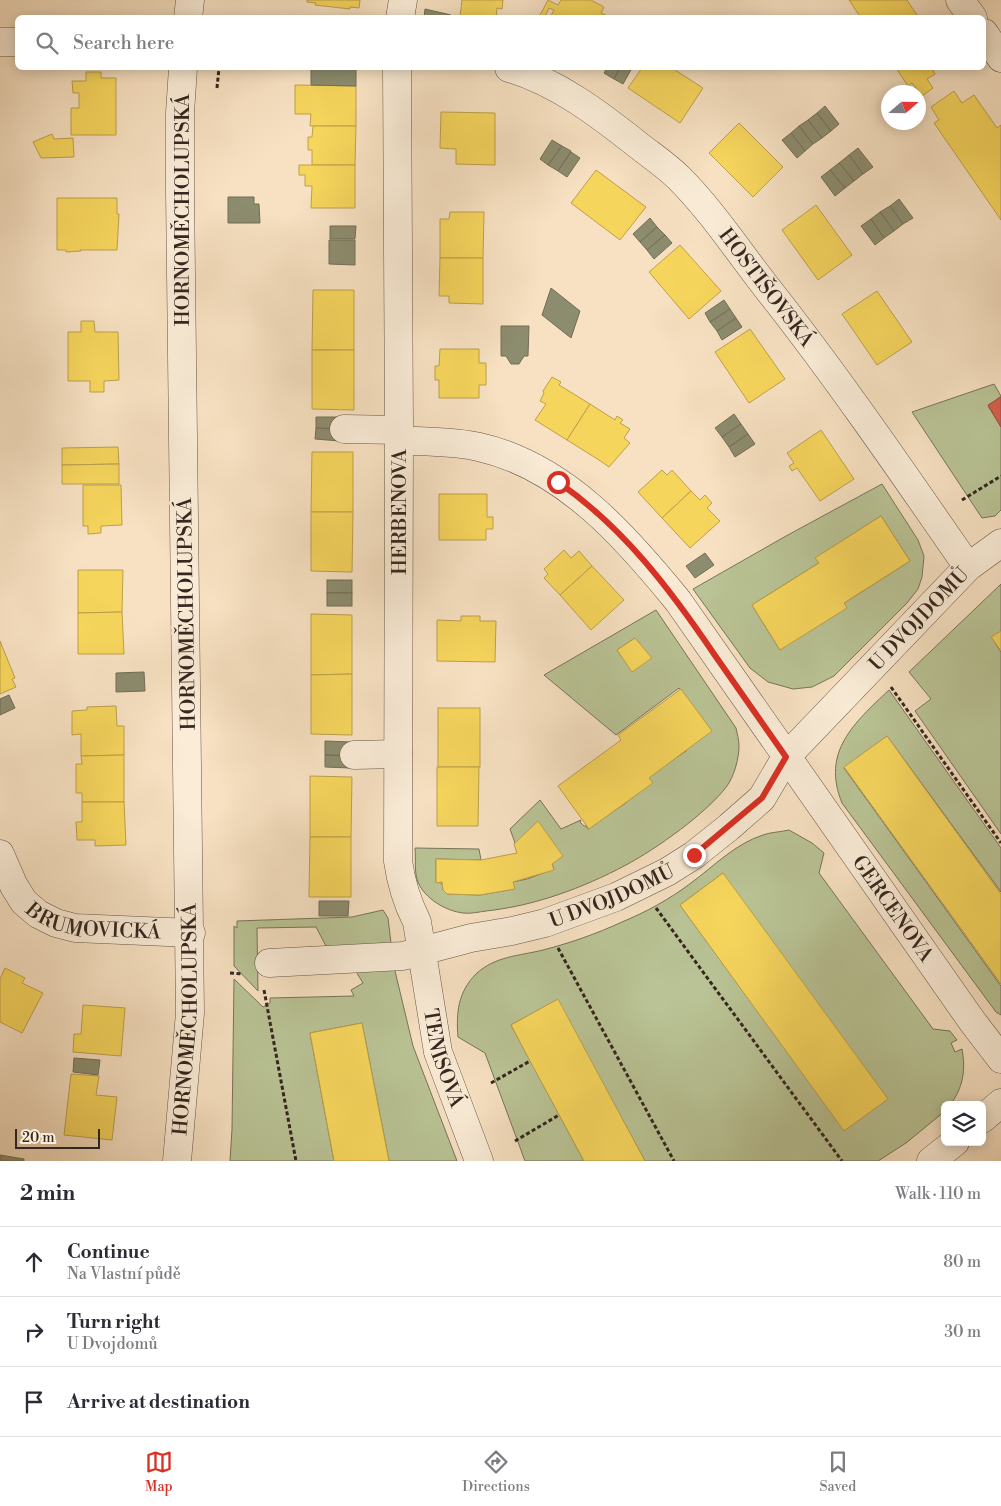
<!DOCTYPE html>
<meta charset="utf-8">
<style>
:root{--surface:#fff;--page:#f7f7f7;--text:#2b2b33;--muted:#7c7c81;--line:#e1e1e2;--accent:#d93025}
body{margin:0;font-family:"Libre Bodoni",serif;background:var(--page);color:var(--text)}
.controls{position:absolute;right:15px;bottom:15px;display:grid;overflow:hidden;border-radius:8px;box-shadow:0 2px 12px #0003}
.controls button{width:45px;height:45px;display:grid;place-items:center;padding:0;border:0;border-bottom:1px solid var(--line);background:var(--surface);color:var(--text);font:25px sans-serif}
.compass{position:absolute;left:881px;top:85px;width:45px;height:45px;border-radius:50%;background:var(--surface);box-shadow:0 2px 12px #0003;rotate:70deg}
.scale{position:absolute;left:15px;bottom:12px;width:85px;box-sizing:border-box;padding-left:5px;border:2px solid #352620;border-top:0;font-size:14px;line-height:18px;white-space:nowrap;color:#352620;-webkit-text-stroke:4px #faecd7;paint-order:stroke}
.stop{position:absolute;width:15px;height:15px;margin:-11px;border:4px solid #d93025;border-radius:50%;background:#fff}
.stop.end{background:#d93025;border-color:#fff;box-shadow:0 1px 5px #0008}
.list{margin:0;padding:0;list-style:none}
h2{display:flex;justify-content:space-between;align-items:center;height:65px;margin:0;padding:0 20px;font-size:21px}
h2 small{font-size:16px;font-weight:400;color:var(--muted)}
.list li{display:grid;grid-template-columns:32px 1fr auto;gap:15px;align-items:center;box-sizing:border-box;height:70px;padding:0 20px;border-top:1px solid var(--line)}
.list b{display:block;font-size:19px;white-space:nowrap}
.list p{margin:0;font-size:16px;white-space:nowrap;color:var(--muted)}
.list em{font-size:16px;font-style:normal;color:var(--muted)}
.icon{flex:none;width:28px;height:28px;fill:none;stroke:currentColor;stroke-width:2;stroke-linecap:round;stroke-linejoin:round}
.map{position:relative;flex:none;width:1001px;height:1161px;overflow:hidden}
.search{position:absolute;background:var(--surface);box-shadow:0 2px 12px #0003;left:15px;right:15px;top:15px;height:55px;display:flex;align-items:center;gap:12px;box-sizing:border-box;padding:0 18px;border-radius:8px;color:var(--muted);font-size:19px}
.sheet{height:275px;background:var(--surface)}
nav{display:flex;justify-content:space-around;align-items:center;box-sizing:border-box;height:70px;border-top:1px solid var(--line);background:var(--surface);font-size:14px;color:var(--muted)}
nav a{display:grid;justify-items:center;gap:2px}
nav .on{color:var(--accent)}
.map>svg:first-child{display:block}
.green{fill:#b9c395;stroke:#77745a;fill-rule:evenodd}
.homes{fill:#f6d55c;stroke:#bca04a}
.shops{fill:#d6604d;stroke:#a64f40}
.industry{fill:#8c8c6e;stroke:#726d57}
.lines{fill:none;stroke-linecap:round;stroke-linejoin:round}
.minor-casing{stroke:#665548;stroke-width:29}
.path{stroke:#352620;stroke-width:3;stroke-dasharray:4 2.5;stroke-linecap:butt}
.minor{stroke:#faecd7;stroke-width:28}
.route{stroke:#d93025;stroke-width:6}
.labels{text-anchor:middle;stroke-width:5;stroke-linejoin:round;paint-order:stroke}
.street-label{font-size:20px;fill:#352620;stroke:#faecd7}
</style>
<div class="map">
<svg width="1001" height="1161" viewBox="0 0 1001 1161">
<rect width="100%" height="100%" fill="#f7e1c2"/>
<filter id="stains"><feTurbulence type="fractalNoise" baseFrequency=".004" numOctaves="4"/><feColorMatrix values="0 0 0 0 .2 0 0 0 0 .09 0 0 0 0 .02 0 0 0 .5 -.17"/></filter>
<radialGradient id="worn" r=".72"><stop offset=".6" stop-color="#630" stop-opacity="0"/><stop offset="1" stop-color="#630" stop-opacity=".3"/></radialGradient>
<g class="green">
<path d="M 994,384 L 1001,396 L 988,406 L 1001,427 L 1001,510 L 995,516 L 982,518 L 912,412 Z"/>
<path d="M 882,484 L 918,540 L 924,556 L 922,577 L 918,589 L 907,603 L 834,676 L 812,687 L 793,689 L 768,682 L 750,668 L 693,589 L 786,536 ZM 881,516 L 910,561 L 844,603 L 780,650 L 752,605 L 819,563 L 816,558 Z"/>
<path d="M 1001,584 L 1001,631 L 992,638 L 1001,652 L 1001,834 L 915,711 L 931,699 L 909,672 Z"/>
<path d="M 656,610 L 736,728 C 737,733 739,740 739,746 C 739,759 734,776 727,786 C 707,813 656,849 626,865 C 583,888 534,906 486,911 C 479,912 470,914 463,913 C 446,911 425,899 418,882 C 414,873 416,859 415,848 L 479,849 L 481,860 L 436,859 L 436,882 L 442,883 L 443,890 L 447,894 L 480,895 L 514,889 L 513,882 L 527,879 L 554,869 L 552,864 L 515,843 L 510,829 L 540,800 L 561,829 L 581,820 L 580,822 L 584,826 L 586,826 L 588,829 L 627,802 L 648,777 L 686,751 L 686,750 L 711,730 L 679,688 L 616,735 L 544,675 ZM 635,638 L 651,658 L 632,671 L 617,650 Z"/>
<path d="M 889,690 L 1001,848 L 1001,892 L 887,736 L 844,768 L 1001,986 L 1001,1015 L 996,1012 L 842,803 C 821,752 854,723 889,690 Z"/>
<path d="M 789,830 L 812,843 L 824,853 L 819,873 L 933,1029 L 950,1031 L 957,1040 L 951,1043 L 955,1052 L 962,1049 C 966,1070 963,1088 950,1105 L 945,1105 L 945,1111 L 906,1143 L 878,1161 L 645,1161 L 557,1000 L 511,1025 L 584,1161 L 525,1161 L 485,1053 L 458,1037 C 456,1013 458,992 476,974 C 495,956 519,956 543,950 C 570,943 596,934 622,922 C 646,912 670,899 691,883 C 714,866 735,844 763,835 C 771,832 781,832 789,830 ZM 723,873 L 844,1130 L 680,905 Z"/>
<path d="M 383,910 L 388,918 L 394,968 L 391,968 L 395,971 L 413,1046 L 457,1161 L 389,1161 L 362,1023 L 310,1033 L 334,1161 L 230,1161 L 232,1129 L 234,979 L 263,1007 L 270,1003 L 270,998 L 354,996 L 351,990 L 363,983 L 355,970 L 339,971 L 316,927 L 257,928 L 258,991 L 234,966 L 234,926 L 237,928 L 237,921 L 352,917 Z"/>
</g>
<g class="homes">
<path d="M 307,0 L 360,0 L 359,8 L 350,7 L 350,9 L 315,5 L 316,3 L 307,2 Z"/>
<path d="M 462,0 L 503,0 L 502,9 L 497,8 L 496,18 L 460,17 Z"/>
<path d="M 548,0 L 558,5 L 561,0 L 591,0 L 604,7 L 601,13 L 612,18 L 550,18 L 554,10 L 549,8 L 544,18 L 540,18 L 539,17 Z"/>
<path d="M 849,0 L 907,0 L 919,18 L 861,18 Z"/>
<path d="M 642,68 L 672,68 L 703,88 L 680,123 L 628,88 Z"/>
<path d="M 896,68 L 934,68 L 932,69 L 935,74 L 927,79 L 933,88 L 922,96 L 912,83 L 908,86 Z"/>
<path d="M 86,72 L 101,72 L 101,78 L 116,78 L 116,135 L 71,135 L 71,108 L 79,108 L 79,93 L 73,93 L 72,81 L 86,81 Z"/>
<path d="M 295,85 L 356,86 L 356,126 L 310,126 L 311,114 L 295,114 Z"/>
<path d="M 954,91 L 962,103 L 974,95 L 997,128 L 1001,125 L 1001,220 L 934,123 L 939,120 L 931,107 Z"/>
<path d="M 441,112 L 495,113 L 495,165 L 456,164 L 456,149 L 440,148 Z"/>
<path d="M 739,123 L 783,167 L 753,197 L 709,153 Z"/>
<path d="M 313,126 L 356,126 L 355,165 L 312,165 L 312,150 L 308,150 L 308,137 L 312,137 Z"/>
<path d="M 52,134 L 54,139 L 73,138 L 74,157 L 41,158 L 33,142 Z"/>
<path d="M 299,165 L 355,165 L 355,208 L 311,208 L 312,186 L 305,186 L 305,175 L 299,175 Z"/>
<path d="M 596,170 L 646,207 L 620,240 L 571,203 Z"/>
<path d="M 57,198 L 117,198 L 117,214 L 119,214 L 117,250 L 80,250 L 81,251 L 66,252 L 66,250 L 57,250 Z"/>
<path d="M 816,205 L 852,255 L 818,280 L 782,230 Z"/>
<path d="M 450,212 L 484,212 L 483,258 L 440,258 L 440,219 L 449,219 Z"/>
<path d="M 680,245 L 721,291 L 689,319 L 649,272 Z"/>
<path d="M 440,258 L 483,258 L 483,304 L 449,303 L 449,296 L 439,296 Z"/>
<path d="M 313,290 L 354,290 L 354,350 L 312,350 Z"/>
<path d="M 877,291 L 912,342 L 877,365 L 842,314 Z"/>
<path d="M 81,321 L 94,321 L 95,332 L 118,332 L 119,380 L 104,381 L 104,392 L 90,392 L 90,381 L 68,381 L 68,332 L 81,332 Z"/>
<path d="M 750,329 L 785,379 L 749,403 L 715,352 Z"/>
<path d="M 440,349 L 479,349 L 479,363 L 486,363 L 486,385 L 479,385 L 479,398 L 439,398 L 439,380 L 435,380 L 435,366 L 439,366 Z"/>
<path d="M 312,350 L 354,350 L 354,410 L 312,409 Z"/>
<path d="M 552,377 L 561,382 L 559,385 L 590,404 L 567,440 L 535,420 L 546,404 L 540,401 L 544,393 L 543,391 Z"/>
<path d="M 590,404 L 615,420 L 617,416 L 623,420 L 620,423 L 630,429 L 624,438 L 630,443 L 609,467 L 599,460 L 567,440 Z"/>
<path d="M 821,430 L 854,479 L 820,501 L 797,468 L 792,471 L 789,466 L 794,463 L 787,453 Z"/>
<path d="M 118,447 L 119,464 L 62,465 L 62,448 Z"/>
<path d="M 312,452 L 353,452 L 353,512 L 311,512 Z"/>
<path d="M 119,464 L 119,484 L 62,484 L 62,465 Z"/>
<path d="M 662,470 L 667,475 L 672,470 L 691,491 L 662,518 L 638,492 Z"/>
<path d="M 83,485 L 121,485 L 122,525 L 101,526 L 101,533 L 88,534 L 88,526 L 83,526 Z"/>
<path d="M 691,491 L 700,500 L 705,495 L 712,503 L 707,508 L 720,521 L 690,548 L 662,518 Z"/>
<path d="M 439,494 L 487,494 L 487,517 L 493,517 L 493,529 L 486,529 L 486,540 L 439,540 Z"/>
<path d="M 311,512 L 353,512 L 352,572 L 311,571 Z"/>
<path d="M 881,516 L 910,561 L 844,603 L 847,608 L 780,650 L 752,605 L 819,563 L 815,558 Z"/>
<path d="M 564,550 L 571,558 L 579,551 L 592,566 L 560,595 L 544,578 L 548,574 L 544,569 Z"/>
<path d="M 592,566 L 624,600 L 591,630 L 560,595 Z"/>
<path d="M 78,570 L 123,570 L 122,612 L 78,613 Z"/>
<path d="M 122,612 L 124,654 L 78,654 L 78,613 Z"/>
<path d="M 311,614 L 352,615 L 352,674 L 311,675 Z"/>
<path d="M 461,616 L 480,616 L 480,621 L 496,621 L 495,662 L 437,661 L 437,620 L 461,621 Z"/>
<path d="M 1001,631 L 1001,651 L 991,637 Z"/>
<path d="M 635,638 L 652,658 L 632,672 L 617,650 Z"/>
<path d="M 0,641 L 15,678 L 12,679 L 16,687 L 0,694 Z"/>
<path d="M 352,674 L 352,735 L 311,734 L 311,675 Z"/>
<path d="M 681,689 L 712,731 L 649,778 L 653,783 L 589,829 L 558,786 L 621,740 L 618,735 Z"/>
<path d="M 116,706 L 117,726 L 124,726 L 124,755 L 81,756 L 81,734 L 72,735 L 72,711 L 87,710 L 87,707 Z"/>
<rect x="438" y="708" width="42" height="59"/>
<path d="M 887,736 L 1001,894 L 1001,984 L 844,767 Z"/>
<path d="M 124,755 L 124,802 L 82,802 L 82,793 L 76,793 L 76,764 L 82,764 L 81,756 Z"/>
<path d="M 437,767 L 479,767 L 478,826 L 437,826 Z"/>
<path d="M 310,776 L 352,777 L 351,837 L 310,837 Z"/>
<path d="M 82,802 L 124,802 L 126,845 L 95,846 L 95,840 L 77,840 L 76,822 L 82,822 Z"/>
<path d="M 538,821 L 563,856 L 552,864 L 554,870 L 513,882 L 515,889 L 480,895 L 447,894 L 443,890 L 442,882 L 436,883 L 436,859 L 481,860 L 517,853 L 514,844 Z"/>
<path d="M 310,837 L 351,837 L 351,897 L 309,897 Z"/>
<path d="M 723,873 L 888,1099 L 844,1131 L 680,905 Z"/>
<path d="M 5,968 L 25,978 L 22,983 L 43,993 L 22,1033 L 0,1022 L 0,979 Z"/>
<path d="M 558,999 L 645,1161 L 584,1161 L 530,1061 L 511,1025 Z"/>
<path d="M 83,1005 L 125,1008 L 121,1056 L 73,1052 L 74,1034 L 81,1034 Z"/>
<path d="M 362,1023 L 389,1161 L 334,1161 L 310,1033 Z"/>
<path d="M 71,1074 L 99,1076 L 96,1095 L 117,1097 L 112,1140 L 64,1135 Z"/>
</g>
<path class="shops" d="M 1001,397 L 1001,427 L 988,405 Z"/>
<g class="industry">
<path d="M 425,9 L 451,15 L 450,18 L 424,18 Z"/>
<path d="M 311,68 L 356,68 L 356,86 L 311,85 Z"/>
<path d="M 607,68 L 620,68 L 614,79 L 604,73 Z"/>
<path d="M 620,68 L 632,68 L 623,84 L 614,79 Z"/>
<path d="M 825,106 L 839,124 L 831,131 L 817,113 Z"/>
<path d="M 817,113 L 831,131 L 822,138 L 808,120 Z"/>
<path d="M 808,120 L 822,138 L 813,144 L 799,126 Z"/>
<path d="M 799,126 L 813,144 L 805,151 L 791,133 Z"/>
<path d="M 791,133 L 805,151 L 797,158 L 782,140 Z"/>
<path d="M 552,140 L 562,146 L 548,165 L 540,159 Z"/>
<path d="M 562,146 L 571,151 L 558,171 L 548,165 Z"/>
<path d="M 858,148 L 873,167 L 863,174 L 849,155 Z"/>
<path d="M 571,152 L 580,158 L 567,177 L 558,171 Z"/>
<path d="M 849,155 L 863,174 L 854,181 L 839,163 Z"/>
<path d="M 839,163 L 854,181 L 845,188 L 830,170 Z"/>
<path d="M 830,170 L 845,188 L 835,196 L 821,177 Z"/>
<path d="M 228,197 L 254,197 L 254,204 L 259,204 L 260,223 L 228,223 Z"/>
<path d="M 899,199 L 913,218 L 903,224 L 890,206 Z"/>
<path d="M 890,206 L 903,224 L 894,231 L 880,212 Z"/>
<path d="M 880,212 L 894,231 L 884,238 L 871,219 Z"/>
<path d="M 650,218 L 657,227 L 640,242 L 633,234 Z"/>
<path d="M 871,219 L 884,238 L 875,245 L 861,226 Z"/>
<path d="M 330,226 L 356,226 L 355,239 L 330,239 Z"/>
<path d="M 657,227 L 665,235 L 647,250 L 640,242 Z"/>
<path d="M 665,235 L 672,243 L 654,259 L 647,250 Z"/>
<path d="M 329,240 L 355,240 L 355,265 L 329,264 Z"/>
<path d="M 551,288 L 580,311 L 571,338 L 542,315 Z"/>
<path d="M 724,300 L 730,309 L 710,322 L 705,313 Z"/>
<path d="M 730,309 L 736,318 L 717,331 L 710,322 Z"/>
<path d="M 736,318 L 742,327 L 722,340 L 717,331 Z"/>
<path d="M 501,326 L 529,326 L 528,356 L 524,356 L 519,364 L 511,364 L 506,356 L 501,356 Z"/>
<path d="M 734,414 L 741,424 L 722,437 L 715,428 Z"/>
<path d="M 316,417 L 340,417 L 340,429 L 316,428 Z"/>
<path d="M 741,424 L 748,434 L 729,447 L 722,437 Z"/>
<path d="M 316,428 L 340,429 L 340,441 L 315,439 Z"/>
<path d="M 748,434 L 755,444 L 735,457 L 729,447 Z"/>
<path d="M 705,553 L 714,565 L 695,578 L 686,566 Z"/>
<rect x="327" y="580" width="25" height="13"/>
<rect x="327" y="593" width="25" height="13"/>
<path d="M 144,672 L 145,691 L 116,692 L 116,673 Z"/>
<path d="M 9,695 L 15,708 L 0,715 L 0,699 Z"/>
<path d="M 325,741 L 351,742 L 351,756 L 325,755 Z"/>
<path d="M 325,755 L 351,756 L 350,768 L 325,767 Z"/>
<path d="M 319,901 L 349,901 L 348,916 L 319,916 Z"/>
<path d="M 74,1058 L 100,1060 L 98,1075 L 73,1072 Z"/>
<path d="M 0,1155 L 24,1159 L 24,1161 L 0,1161 Z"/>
</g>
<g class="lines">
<defs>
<g id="minor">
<path d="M 960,0 L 973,18"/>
<path d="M 188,18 L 190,0"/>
<path d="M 400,18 L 403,0"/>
<path d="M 984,33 L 1001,58"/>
<path d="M 0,42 L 18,42"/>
<path id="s1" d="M 397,68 L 399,430 L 398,861 C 401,883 407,902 417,922 L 438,1052 L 479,1161"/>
<path id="s2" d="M 509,68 C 557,82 599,114 638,145 C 652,156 667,166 679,178 C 712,211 738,251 767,288 C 838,378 903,473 968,567"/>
<path d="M 344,429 L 399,430"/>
<path id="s3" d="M 399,440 C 426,442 453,441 479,447 C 564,466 626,537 678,601 L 972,1021 L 1001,1059"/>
<path d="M 354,755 L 398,754"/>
<path id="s4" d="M 0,854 L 14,886 L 24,902 L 38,914 L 56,923 L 75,928 L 191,933"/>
<path id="s5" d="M 269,963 L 403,956 L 471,938 L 512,931 L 545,923 L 616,897 L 667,872 L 694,855 L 729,827 L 762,798 L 786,757 L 968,567 L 1001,543"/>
<path d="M 982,1119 L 1001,1103"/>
<path id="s6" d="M 177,1161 L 190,1013 L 180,191 L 180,113 L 183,68"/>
<path d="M 931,1161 L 955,1142"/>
</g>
</defs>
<use href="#minor" class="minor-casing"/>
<g class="path">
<path d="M 217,88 L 219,68"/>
<path d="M 962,500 L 1001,476"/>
<path d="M 891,687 L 1001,843"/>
<path d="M 656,908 L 842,1161"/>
<path d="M 558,948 L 674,1161"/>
<path d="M 230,973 L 243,974"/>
<path d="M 264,990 L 296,1161"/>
<path d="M 491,1083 L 530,1061"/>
<path d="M 515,1141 L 559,1115"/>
</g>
<use href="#minor" class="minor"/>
</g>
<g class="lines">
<path class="route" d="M 558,482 C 623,527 670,589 714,654 C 738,688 762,723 786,757 L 762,798 L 694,855"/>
</g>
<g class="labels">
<g class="street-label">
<text transform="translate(182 210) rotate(-90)" y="7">HORNOMĚCHOLUPSKÁ</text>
<text dy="7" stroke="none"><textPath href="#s2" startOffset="344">HOSTIŠOVSKÁ</textPath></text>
<text transform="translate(399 512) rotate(-90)" y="7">HERBENOVA</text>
<text transform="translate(186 614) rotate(-91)" y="7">HORNOMĚCHOLUPSKÁ</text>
<text dy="7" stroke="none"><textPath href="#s5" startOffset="772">U DVOJDOMŮ</textPath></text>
<text dy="7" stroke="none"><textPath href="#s5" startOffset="352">U DVOJDOMŮ</textPath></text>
<text dy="7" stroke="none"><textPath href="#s3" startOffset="712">GERCENOVA</textPath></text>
<text dy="7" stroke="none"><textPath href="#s4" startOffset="129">BRUMOVICKÁ</textPath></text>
<text dy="7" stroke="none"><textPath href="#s6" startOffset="142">HORNOMĚCHOLUPSKÁ</textPath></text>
<text dy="7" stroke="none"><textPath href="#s1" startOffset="996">TENISOVÁ</textPath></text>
</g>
</g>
<rect width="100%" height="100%" filter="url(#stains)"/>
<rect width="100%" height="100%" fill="url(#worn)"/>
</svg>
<div class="controls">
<button><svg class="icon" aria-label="layers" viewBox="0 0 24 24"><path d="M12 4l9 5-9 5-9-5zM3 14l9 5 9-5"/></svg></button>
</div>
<svg class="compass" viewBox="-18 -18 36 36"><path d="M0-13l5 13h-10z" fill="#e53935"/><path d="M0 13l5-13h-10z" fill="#7c7c81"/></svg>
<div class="scale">20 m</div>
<div class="stop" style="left:558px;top:482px"></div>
<div class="stop end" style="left:694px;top:855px"></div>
<div class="search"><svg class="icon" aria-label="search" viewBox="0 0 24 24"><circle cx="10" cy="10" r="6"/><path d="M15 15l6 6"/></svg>Search here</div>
</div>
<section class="sheet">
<h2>2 min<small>Walk · 110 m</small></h2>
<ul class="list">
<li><svg class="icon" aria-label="ahead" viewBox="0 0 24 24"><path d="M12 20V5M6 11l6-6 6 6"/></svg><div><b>Continue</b><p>Na Vlastní půdě</p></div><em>80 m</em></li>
<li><svg class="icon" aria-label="right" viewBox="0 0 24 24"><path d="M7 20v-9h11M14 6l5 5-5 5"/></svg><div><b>Turn right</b><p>U Dvojdomů</p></div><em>30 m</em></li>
<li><svg class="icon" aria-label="arrive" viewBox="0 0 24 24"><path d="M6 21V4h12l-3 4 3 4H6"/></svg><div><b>Arrive at destination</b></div></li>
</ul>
</section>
<nav>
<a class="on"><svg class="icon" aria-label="map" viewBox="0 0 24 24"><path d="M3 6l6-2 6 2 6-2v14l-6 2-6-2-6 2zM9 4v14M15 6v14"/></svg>Map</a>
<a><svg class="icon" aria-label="directions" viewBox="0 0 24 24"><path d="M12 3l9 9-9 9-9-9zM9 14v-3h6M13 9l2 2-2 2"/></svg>Directions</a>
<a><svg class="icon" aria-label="saved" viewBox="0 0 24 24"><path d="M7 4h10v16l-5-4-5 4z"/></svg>Saved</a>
</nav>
